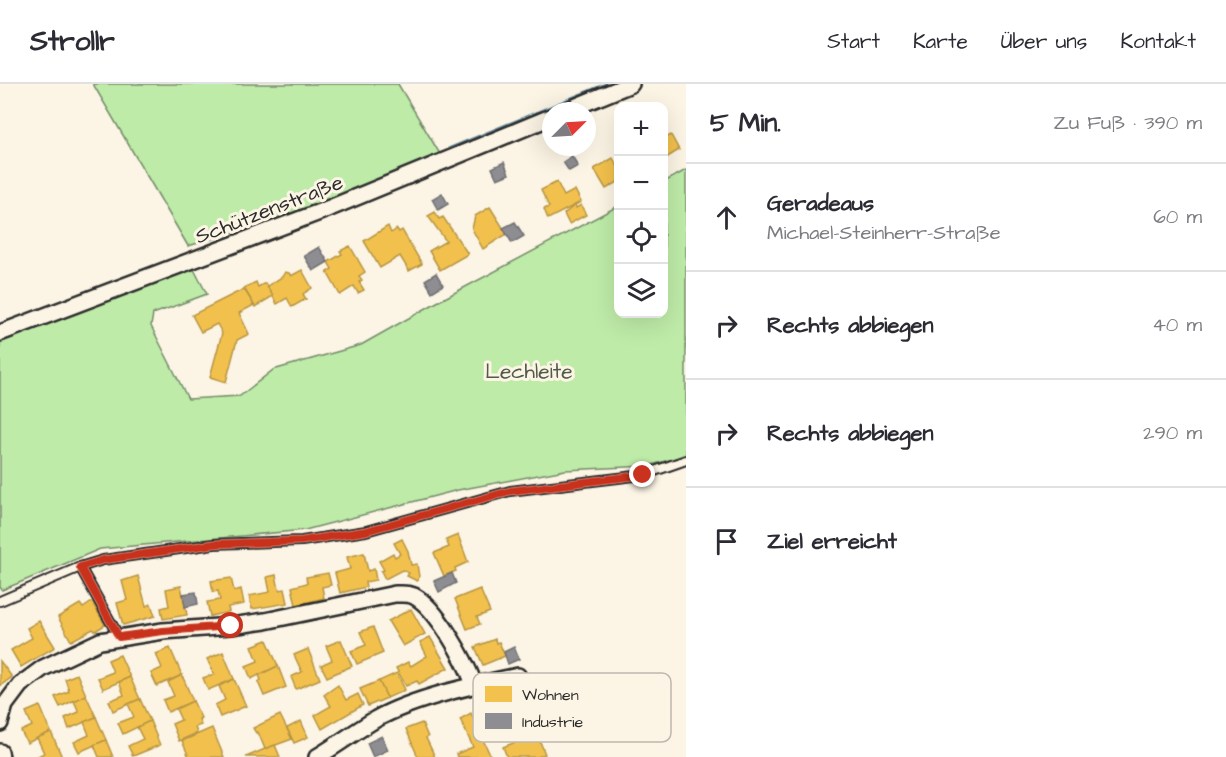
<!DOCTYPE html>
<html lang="de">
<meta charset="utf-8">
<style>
:root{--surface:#fff;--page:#f7f7f7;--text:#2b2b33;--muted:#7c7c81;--line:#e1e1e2}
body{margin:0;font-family:"Architects Daughter",sans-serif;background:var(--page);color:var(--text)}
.controls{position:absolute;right:18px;top:18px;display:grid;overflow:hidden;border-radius:12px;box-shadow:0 6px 24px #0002}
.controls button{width:54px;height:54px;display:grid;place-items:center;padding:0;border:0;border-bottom:2px solid var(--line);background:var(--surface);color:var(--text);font:30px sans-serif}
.compass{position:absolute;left:542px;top:18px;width:54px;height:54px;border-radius:50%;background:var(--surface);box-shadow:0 6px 24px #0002;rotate:66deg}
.stop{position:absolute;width:18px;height:18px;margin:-14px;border:4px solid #c8321e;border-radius:50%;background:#fff}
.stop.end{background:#c8321e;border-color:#fff;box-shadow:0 2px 6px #0008}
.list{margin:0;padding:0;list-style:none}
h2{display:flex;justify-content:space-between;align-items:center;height:78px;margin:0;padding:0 24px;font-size:26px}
h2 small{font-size:20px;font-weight:400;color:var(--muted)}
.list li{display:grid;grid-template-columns:39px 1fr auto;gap:18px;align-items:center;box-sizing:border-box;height:108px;padding:0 24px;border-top:2px solid var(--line)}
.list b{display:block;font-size:22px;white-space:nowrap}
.list p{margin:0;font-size:20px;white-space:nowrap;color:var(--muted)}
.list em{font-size:20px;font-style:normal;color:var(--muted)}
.icon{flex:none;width:33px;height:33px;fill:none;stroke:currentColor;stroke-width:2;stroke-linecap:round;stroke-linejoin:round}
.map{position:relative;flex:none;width:686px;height:673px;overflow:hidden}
header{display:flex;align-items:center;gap:36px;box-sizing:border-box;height:84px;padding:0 30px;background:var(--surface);border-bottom:2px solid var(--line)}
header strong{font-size:28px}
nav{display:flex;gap:33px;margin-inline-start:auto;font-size:21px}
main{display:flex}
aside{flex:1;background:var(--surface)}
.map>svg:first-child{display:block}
.green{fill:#beeba8;stroke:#748b6a;stroke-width:1.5}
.homes{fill:#f2c14e;stroke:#b69444;stroke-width:1.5}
.industry{fill:#8d8d92;stroke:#707073;stroke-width:1.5}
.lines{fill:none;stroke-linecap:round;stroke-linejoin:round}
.stream{stroke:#698fa3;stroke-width:4}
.lane-casing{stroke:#2b2b2b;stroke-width:12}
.street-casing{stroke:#2b2b2b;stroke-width:20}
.lane{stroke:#fcf5e5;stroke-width:8}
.street{stroke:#fcf5e5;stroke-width:15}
.route{stroke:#c8321e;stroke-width:8}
.labels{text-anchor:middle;stroke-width:6;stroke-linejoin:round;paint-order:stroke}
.street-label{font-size:21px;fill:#2b2b2b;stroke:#fcf5e5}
.park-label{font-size:21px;fill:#505b4a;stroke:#fcf5e5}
.key{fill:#fcf5e5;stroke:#bdb8ad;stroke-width:1.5}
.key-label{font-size:16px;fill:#2b2b2b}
</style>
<header>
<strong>Strollr</strong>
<nav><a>Start</a><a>Karte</a><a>Über uns</a><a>Kontakt</a></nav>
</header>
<main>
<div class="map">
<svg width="686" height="673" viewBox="0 0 686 673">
<rect width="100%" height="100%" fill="#fcf5e5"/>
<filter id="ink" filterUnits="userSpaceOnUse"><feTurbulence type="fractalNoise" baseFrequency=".0167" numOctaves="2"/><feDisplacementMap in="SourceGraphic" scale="12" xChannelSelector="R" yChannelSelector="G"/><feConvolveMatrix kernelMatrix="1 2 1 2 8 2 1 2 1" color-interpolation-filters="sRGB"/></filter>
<g filter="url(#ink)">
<g class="green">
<path d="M 93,0 L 398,0 L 440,70 L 296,130 L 188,162 Z"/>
<path d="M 686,86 L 686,371 L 648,382 L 565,386 L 458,406 L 305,446 L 100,465 L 2,506 L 0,503 L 0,255 L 191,180 L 207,210 L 153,230 L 151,242 L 188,315 L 240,312 L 273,286 L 361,261 L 439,217 L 618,122 L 618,230 L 664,230 L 664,98 Z"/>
</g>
<g class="homes">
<path d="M 671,51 L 679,66 L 666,74 L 664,68 L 664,55 Z"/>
<path d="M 613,74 L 618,83 L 618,98 L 606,105 L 594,85 Z"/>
<path d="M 557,98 L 564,112 L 575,106 L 581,118 L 548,135 L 544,125 L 549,123 L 541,106 Z"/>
<path d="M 575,121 L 576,124 L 581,121 L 586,131 L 569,140 L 564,130 Z"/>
<path d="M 490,123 L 507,150 L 483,165 L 472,145 L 475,132 Z"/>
<path d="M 435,128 L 439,135 L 443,133 L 468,170 L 440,186 L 429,167 L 446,157 L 428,132 Z"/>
<path d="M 388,142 L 391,149 L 397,145 L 399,148 L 402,146 L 422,180 L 409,187 L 400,172 L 380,184 L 364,157 Z"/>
<path d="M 350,162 L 365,188 L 359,192 L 362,196 L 359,198 L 364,206 L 358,209 L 354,202 L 340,211 L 327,188 L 332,185 L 328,178 L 342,170 L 340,167 Z"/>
<path d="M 302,186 L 312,204 L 303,210 L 306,215 L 292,223 L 287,214 L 277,220 L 267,202 L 282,193 L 285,188 L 289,189 L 291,192 Z"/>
<path d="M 256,198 L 258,203 L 265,199 L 273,212 L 255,223 L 244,204 Z"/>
<path d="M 244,205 L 254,221 L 239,229 L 249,250 L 237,256 L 226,298 L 210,293 L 222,249 L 217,240 L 201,248 L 192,231 Z"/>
<path d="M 458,451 L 468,478 L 455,484 L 456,487 L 444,492 L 434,469 L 449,463 L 446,456 Z"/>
<path d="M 402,455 L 408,467 L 411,481 L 417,480 L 419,493 L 417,497 L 407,492 L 409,489 L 402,486 L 385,495 L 381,487 L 384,486 L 379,477 L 393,469 L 395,473 L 400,470 L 394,459 Z"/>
<path d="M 364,469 L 368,487 L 374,485 L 376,496 L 365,498 L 366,503 L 340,509 L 335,489 L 350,485 L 347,473 Z"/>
<path d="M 328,489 L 331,501 L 322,503 L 324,514 L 296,521 L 292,503 L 307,499 L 306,493 Z"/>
<path d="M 276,491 L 279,506 L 285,505 L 288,519 L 252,525 L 249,512 L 270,508 L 267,493 Z"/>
<path d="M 138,492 L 146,522 L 151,520 L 155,532 L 123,541 L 117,519 L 127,516 L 122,497 Z"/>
<path d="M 231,494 L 234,507 L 241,505 L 244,520 L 228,523 L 229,528 L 210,532 L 207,518 L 220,516 L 218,507 L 213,508 L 211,497 Z"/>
<path d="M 181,502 L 187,531 L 163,535 L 161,524 L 169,522 L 166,505 Z"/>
<path d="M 480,505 L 490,528 L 477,533 L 480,540 L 467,545 L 455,515 Z"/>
<path d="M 92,518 L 105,541 L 95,547 L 93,545 L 71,557 L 58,533 L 80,520 L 83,524 Z"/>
<path d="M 411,525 L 425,550 L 403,562 L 388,537 Z"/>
<path d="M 39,537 L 55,563 L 21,583 L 11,566 L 32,554 L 27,544 Z"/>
<path d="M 373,543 L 383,569 L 357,580 L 351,567 L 366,561 L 360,548 Z"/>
<path d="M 430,553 L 448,584 L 419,600 L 417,597 L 406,602 L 396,584 L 408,578 L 411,582 L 427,572 L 420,558 Z"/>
<path d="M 495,555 L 496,559 L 499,558 L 505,572 L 483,581 L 475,563 Z"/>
<path d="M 267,556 L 278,582 L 251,595 L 246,582 L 258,577 L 252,562 Z"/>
<path d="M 341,556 L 352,582 L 327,593 L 321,581 L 332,576 L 326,562 Z"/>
<path d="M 170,564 L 182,591 L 157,602 L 151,589 L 162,584 L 156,570 Z"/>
<path d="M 308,565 L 320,595 L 296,605 L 291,593 L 302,588 L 294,571 Z"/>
<path d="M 223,568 L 234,595 L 208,606 L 203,594 L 214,590 L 207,575 Z"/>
<path d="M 120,571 L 130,593 L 103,605 L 98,594 L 113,588 L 108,576 Z"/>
<path d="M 0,577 L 12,593 L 0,602 Z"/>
<path d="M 278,582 L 286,603 L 264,612 L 258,598 L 261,596 L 259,591 Z"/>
<path d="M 397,589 L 405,606 L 387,614 L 379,597 Z"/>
<path d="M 77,590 L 86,611 L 60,623 L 55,613 L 69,607 L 65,595 Z"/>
<path d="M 182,591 L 193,617 L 168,628 L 163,616 L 174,612 L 168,598 Z"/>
<path d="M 130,593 L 140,615 L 113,627 L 109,617 L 124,611 L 119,598 Z"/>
<path d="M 234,595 L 246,622 L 220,633 L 215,621 L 225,616 L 219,602 Z"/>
<path d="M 379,597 L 387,614 L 368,622 L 360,605 Z"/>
<path d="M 338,601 L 346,616 L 358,610 L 363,621 L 322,645 L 315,631 L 331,622 L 324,611 Z"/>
<path d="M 86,611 L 96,633 L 69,645 L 65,634 L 79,628 L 74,617 Z"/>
<path d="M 140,615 L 150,637 L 123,650 L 118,639 L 134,633 L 128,620 Z"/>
<path d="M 193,617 L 201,634 L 199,635 L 201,641 L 195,643 L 197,649 L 179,657 L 172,640 L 181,636 L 176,625 Z"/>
<path d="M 40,622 L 51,648 L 27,659 L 21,647 L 32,642 L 26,628 Z"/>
<path d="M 471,629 L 485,660 L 491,673 L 457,673 L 456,670 L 473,663 L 460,635 Z"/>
<path d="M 280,631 L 292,655 L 265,665 L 258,648 L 256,649 L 253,644 Z"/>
<path d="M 96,633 L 106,656 L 79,668 L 74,658 L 89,651 L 84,638 Z"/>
<path d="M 150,637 L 160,661 L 133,672 L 128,662 L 143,655 L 137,643 Z"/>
<path d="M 301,637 L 308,653 L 294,659 L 287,644 Z"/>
<path d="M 422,639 L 428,653 L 426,654 L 435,673 L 418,673 L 406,645 Z"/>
<path d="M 212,644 L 224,673 L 189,673 L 182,657 Z"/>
<path d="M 51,648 L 62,673 L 36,673 L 44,669 L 37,654 Z"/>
<path d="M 537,650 L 545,670 L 538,673 L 507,673 L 503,663 Z"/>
<path d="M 106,656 L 113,673 L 99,673 L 94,661 Z"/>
<path d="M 275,661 L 280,673 L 246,673 L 265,665 Z"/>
</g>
<g class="industry">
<path d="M 572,72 L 578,82 L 569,87 L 563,78 Z"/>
<path d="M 504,78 L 509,90 L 497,95 L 492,84 Z"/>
<path d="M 442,109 L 448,120 L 438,126 L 432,115 Z"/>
<path d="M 515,138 L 524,152 L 512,159 L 503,144 Z"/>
<path d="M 319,163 L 328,178 L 313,187 L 304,172 Z"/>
<path d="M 436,189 L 443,201 L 432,208 L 425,196 Z"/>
<path d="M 452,489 L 456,499 L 439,508 L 434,497 Z"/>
<path d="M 196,508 L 198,520 L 185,523 L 183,510 Z"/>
<path d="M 514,563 L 519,575 L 508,580 L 504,568 Z"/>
<path d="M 382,652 L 388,666 L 373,673 L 367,659 Z"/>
</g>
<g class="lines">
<path class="stream" d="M 449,65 L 607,0"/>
<defs>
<g id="lane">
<path d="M 80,483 L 119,553"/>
<path d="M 0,517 L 80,483 L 103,476 L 214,460 L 302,457 L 366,447 L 510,407 L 643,391 L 686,376"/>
</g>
<g id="street">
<path d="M 565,27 L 631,0"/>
<path d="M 0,249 L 325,126 L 551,33"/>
<path d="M 0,639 L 5,621 L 20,601 L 43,584 L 100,557 L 163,547 L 231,542 L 265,537 L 395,510 C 402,510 408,509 414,512 C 437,524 465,576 474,600"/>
<path d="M 0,668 L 1,673"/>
<path d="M 317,673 C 337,661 356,647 376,635 C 414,614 474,601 518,592"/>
</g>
</defs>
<use href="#lane" class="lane-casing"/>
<use href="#street" class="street-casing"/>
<use href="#lane" class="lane"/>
<use href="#street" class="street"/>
</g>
</g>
<g class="lines" filter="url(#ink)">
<path class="route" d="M 231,542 L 163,547 L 119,553 L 80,483 L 103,476 L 214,460 L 302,457 L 366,447 L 510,407 L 643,391"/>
</g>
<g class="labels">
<g class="street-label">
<text transform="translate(269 125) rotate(-21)" y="7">Schützenstraße</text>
</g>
<g class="park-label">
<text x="529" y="294">Lechleite</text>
</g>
</g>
<rect x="473" y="589" width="198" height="69" rx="9" class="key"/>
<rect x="485" y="602" width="27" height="16" fill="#f2c14e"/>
<rect x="485" y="629" width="27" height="16" fill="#8d8d92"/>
<g class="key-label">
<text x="522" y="616">Wohnen</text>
<text x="522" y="643">Industrie</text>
</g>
</svg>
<div class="controls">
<button>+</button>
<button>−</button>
<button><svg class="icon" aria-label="locate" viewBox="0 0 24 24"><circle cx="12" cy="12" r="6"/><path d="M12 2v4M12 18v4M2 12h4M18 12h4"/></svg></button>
<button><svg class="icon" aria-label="layers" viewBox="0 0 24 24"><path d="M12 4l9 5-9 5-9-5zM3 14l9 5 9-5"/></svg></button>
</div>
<svg class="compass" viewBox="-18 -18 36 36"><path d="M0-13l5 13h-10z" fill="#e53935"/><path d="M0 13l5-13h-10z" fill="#7c7c81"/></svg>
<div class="stop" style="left:231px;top:542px"></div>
<div class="stop end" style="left:643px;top:391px"></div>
</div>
<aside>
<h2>5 Min.<small>Zu Fuß · 390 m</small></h2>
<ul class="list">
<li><svg class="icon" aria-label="ahead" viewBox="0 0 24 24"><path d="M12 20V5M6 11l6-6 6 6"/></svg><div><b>Geradeaus</b><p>Michael-Steinherr-Straße</p></div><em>60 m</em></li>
<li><svg class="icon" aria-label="right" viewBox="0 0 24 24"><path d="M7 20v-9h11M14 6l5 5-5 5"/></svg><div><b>Rechts abbiegen</b></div><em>40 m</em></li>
<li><svg class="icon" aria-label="right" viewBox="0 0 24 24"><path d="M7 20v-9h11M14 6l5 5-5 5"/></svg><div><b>Rechts abbiegen</b></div><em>290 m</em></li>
<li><svg class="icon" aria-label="arrive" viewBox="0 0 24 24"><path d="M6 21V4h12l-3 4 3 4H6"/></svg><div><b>Ziel erreicht</b></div></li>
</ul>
</aside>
</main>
